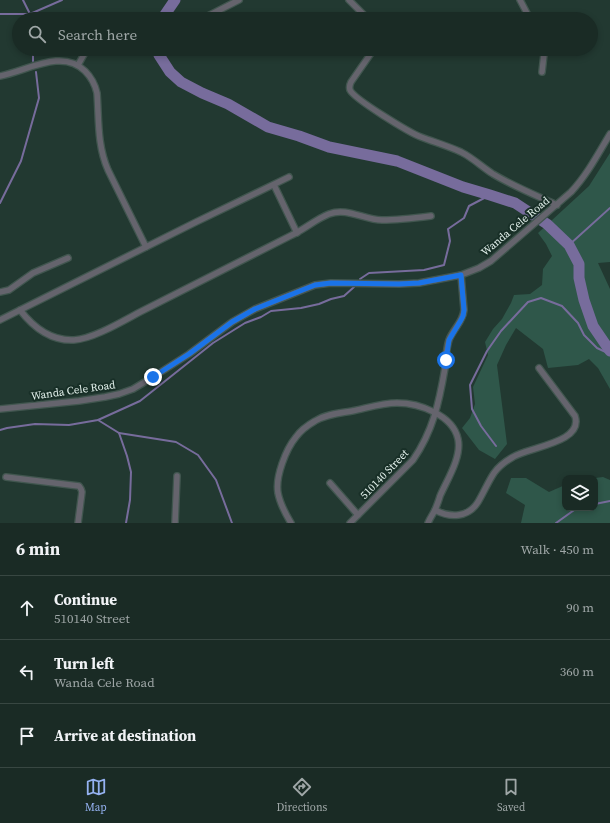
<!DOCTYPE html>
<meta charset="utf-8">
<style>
:root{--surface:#1a2b25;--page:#23332d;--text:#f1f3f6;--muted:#9fa7a7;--line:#384742;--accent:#95b2f1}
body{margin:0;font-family:"Source Serif 4",serif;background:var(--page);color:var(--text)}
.controls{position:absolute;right:12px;bottom:12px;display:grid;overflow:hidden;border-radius:8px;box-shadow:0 2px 6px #0003}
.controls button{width:36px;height:36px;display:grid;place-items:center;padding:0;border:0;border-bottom:1px solid var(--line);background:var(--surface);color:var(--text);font:20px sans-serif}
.stop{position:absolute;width:12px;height:12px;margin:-9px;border:3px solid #1a73e8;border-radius:50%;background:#fff}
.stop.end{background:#1a73e8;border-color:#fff;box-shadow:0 1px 4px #0008}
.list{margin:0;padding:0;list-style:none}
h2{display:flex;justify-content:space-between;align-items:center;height:52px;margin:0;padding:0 16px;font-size:17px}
h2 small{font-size:13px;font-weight:400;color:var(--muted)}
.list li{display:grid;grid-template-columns:26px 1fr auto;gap:12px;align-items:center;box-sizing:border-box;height:64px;padding:0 16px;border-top:1px solid var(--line)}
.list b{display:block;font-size:15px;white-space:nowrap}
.list p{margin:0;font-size:13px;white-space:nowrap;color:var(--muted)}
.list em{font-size:13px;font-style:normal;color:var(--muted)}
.icon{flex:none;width:22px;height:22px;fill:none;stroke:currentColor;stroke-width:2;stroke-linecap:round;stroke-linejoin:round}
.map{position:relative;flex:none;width:610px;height:523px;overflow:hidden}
.search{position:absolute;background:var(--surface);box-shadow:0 2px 6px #0003;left:12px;right:12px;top:12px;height:44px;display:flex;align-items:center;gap:10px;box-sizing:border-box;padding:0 14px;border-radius:22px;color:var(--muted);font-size:15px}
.sheet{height:244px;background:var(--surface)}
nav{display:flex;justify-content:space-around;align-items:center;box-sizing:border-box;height:56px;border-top:1px solid var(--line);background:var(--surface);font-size:11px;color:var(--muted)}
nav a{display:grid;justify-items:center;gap:2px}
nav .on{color:var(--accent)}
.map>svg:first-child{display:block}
.green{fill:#2f574a}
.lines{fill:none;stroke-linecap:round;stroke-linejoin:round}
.stream{stroke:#776c9c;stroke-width:2}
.river{stroke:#776c9c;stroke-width:11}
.street-casing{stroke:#41564f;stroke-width:8}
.street{stroke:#65646d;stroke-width:5.5}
.route{stroke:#1a73e8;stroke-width:5}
.labels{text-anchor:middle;stroke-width:4;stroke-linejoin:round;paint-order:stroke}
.street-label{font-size:11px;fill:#e2f0eb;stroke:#182f27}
</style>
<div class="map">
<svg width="610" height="523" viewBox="0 0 610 523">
<rect width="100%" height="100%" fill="#223931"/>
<g class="green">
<path d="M 610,153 L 610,262 L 598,263 L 610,289 L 610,400 L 610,389 L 598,368 L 589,359 L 578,365 L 548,368 L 543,349 L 516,328 L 506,345 L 497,365 L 507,444 L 495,459 L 479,450 L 462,428 L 470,418 L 475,404 L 473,387 L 488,355 L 485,342 L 493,329 L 502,319 L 511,303 L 514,295 L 530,294 L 542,285 L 543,269 L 552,256 L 546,244 L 538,233 L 589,186 Z"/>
<path d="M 603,477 L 610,480 L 610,523 L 521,523 L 525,505 L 506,493 L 511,478 L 526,478 L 549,492 L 565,485 L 565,508 L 595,508 L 595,478 Z"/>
</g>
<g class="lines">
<g class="stream">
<path d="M 23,0 L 30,14 L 31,19"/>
<path d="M 0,14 L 30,14 L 62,0"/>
<path d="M 33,61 L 33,49"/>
<path d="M 0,203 L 21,161 L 39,98 L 36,72"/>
<path d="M 569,245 L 610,208"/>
<path d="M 360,279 L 369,273 L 424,270 L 444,265 L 450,241 L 448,229 L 464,218 L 469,206 L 490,195"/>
<path d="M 98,420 L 119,433 L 176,442 L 198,455 L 216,480 L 232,523"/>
<path d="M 0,430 L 7,428 L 35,424 L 69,425 L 98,420 L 140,401 L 213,343 L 245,323 L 261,317 L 271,311 L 301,308 L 319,304 L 331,299 L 344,296 L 354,287"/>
<path d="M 119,433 L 127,456 L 131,472 L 130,500 L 126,523"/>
<path d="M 496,446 L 481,426 L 472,409 L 470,385 L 487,351 L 501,331 L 528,302 L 541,298 L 562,306 L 578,323 L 584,335 L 597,348 L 610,354"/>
<path d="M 595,504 L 610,501"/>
<path d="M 556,523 L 577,508"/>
</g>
<g class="river">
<path d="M 163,19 L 164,16 L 175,0"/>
<path d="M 158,49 L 159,55 L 170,72 L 181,82 L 202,93 L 228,104 L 268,127 L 299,136 L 329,147 L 397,161 L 463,187 L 490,195 L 515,203 L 547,224 L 569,245 L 579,264 L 579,278 L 584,300 L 593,326 L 610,351"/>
</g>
<defs>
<g id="street">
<path d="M 349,0 L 368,19"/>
<path d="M 520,0 L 530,19"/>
<path d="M 202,19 L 239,0"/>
<path d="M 374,49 L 351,82 C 350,84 349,87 350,90 C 354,99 410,133 421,137 C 434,142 448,146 461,152 C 473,158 482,167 493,174 C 513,186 535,195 557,205"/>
<path d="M 78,65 L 87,49"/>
<path d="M 542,72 L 544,54 L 544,49"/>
<path d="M 0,76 C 27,71 62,48 85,71 C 92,78 95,84 97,93 C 99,119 97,145 108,170 L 146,247"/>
<path d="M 274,185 L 297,233"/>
<path d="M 0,292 L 9,290 L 33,273 L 68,258"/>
<path d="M 20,310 C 33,327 51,341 74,340 C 93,339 123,321 140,312 C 191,286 242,260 292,235 C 305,229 316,219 329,214 C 347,207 364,220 382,220 C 398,220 415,218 431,216"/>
<path d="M 0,320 L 196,222 L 289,177"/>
<path d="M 0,409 L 79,401 L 105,397 L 119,394 L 133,389 L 153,377 L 189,354 L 232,322 L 255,309 L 315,285 L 331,283 L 399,284 L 419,283 L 461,275 L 479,268 L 491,261 L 571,192 C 587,175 598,154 610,134"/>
<path d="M 6,477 L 79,486 L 81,489 L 82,492 L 78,523"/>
<path d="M 330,483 L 358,515"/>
<path d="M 435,510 C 450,518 468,518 478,502 C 484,492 488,482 494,473 C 499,466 506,461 513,457 C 528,447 584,443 575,416 L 539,368"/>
<path d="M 175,523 L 177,476"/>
<path d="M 291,523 C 285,513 280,504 278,493 C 275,477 286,449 296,437 C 301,430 308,425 315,421 C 326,414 340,413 352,411 C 367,408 382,403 397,403 C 419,403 453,415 458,439 C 462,457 447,480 440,496 C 439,500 437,505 435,510 C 433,514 430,518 428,523"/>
<path d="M 350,523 L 413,460 C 433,431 439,403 445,368 C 446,359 446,349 449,340 C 453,329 463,322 464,310 L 461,275"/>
</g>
</defs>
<use href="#street" class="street-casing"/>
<use href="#street" class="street"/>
</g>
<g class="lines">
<path class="route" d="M 153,377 L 189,354 L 232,322 L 255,309 L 315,285 L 331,283 L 399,284 L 419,283 L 461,275 L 464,310 L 463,316 L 461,320 L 449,340 L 446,360"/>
</g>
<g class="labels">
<g class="street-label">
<text transform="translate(515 226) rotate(-40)" y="4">Wanda Cele Road</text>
<text transform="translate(73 390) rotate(-8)" y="4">Wanda Cele Road</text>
<text transform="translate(384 474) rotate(-46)" y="4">510140 Street</text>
</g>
</g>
</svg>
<div class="controls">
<button><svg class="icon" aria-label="layers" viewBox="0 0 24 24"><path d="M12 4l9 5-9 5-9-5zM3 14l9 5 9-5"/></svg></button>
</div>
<div class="stop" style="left:446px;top:360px"></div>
<div class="stop end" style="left:153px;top:377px"></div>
<div class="search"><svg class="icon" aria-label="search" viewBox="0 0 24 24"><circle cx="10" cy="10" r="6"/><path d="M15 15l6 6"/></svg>Search here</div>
</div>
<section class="sheet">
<h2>6 min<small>Walk · 450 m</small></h2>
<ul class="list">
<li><svg class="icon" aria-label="ahead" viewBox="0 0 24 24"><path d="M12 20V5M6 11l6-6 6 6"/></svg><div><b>Continue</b><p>510140 Street</p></div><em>90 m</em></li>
<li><svg class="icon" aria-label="left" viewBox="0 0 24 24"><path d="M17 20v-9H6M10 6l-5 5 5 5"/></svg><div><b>Turn left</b><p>Wanda Cele Road</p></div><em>360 m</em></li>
<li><svg class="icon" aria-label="arrive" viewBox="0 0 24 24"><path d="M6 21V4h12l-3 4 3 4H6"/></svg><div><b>Arrive at destination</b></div></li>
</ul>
</section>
<nav>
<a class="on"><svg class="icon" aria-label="map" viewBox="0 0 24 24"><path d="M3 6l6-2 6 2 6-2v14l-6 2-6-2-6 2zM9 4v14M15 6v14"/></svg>Map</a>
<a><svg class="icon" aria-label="directions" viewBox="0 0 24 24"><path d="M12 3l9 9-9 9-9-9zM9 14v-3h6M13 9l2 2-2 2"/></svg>Directions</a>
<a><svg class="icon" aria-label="saved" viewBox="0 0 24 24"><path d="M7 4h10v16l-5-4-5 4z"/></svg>Saved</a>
</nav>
